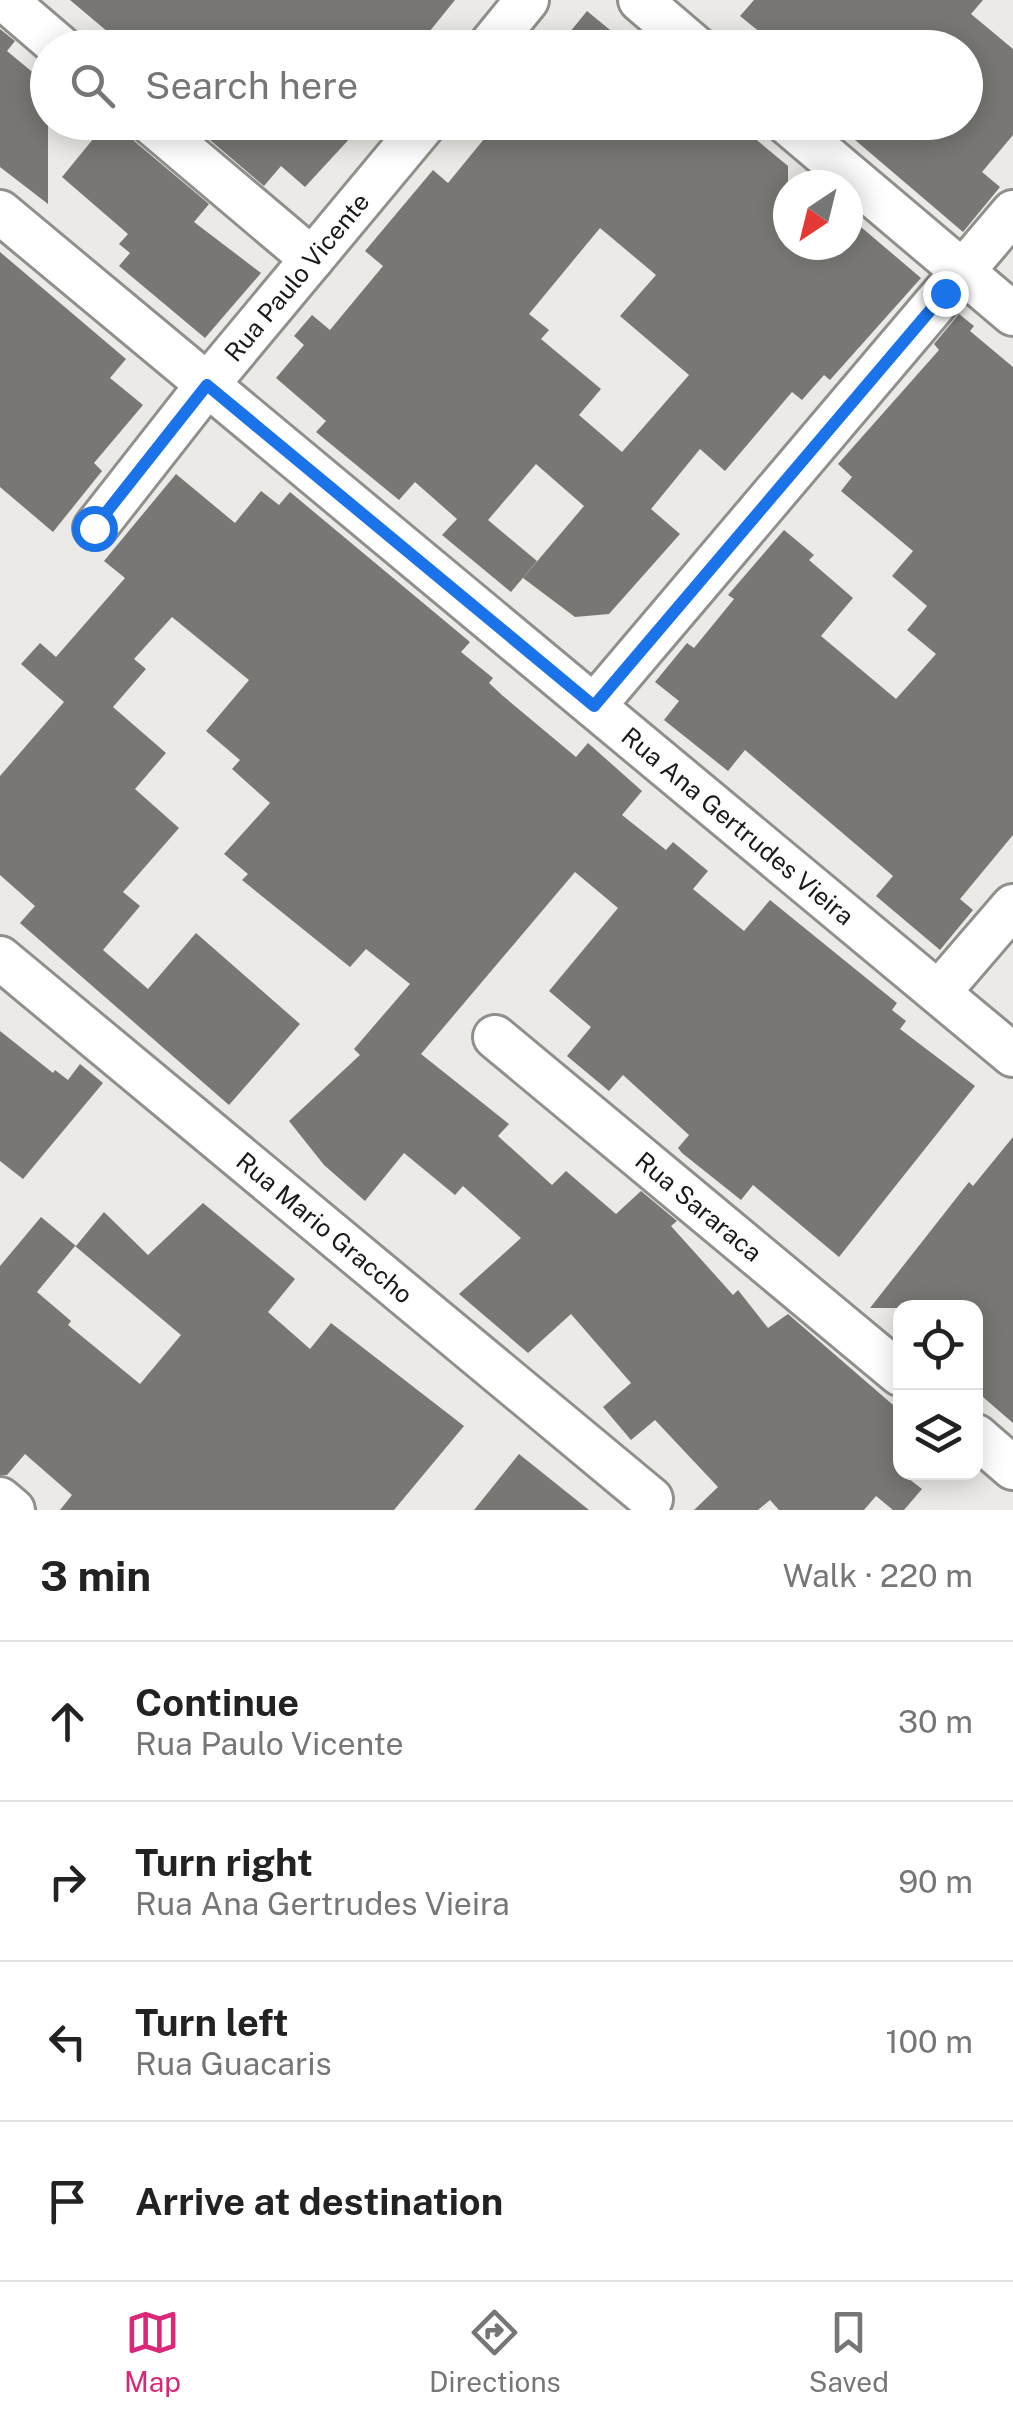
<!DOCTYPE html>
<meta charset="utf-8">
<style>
:root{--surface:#fff;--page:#f2f2f2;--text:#222;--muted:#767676;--line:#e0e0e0;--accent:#db2777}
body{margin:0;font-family:"Public Sans",sans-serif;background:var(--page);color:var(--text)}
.controls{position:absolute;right:30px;bottom:30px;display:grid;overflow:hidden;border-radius:20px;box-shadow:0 5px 25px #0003}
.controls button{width:90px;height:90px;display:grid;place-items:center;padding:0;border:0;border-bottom:2px solid var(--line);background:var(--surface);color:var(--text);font:50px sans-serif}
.compass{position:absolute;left:773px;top:170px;width:90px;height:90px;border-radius:50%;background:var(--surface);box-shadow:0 5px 25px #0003;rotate:215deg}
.stop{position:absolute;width:30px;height:30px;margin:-22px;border:8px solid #1a73e8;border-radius:50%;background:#fff}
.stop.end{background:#1a73e8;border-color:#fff;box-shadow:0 2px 10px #0008}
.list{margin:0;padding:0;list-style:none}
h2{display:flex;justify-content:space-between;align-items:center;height:130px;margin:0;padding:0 40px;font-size:42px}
h2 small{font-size:32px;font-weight:400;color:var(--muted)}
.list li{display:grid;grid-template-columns:65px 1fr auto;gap:30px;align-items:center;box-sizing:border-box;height:160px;padding:0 40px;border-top:2px solid var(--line)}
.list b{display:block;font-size:38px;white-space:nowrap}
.list p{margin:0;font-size:32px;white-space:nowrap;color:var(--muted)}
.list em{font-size:32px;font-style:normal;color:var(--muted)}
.icon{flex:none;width:55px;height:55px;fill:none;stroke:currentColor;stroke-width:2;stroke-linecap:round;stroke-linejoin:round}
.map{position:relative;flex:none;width:1013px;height:1510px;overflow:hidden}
.search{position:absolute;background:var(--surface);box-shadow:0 5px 25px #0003;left:30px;right:30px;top:30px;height:110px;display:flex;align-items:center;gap:25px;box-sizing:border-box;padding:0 35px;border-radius:55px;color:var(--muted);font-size:38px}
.sheet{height:770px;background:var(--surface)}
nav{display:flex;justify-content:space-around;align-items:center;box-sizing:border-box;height:140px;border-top:2px solid var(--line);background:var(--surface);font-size:28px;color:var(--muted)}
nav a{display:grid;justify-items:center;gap:5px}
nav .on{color:var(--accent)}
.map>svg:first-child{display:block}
.building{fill:#787773;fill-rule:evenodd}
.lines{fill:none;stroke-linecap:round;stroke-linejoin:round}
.minor-casing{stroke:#908f8b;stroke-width:48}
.minor{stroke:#fff;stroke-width:42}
.route{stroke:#1a73e8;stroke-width:12}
.labels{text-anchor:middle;stroke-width:9;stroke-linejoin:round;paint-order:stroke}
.street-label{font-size:25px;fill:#1b1a19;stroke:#ebeae6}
</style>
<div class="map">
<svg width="1013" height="1510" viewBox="0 0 1013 1510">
<rect width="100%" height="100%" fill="#ebeae6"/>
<g class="building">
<path d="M 70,0 L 455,0 L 416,48 L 127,48 Z"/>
<path d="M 754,0 L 983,0 L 971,14 L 1013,49 L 1013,135 L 982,172 L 1000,187 L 963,232 L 834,122 L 966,122 L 966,48 L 749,48 L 761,33 L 740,16 Z"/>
<path d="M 587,11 L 632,48 L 557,48 Z"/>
<path d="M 0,29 L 15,41 L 7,51 L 48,85 L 48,204 L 0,167 Z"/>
<path d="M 107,122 L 126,122 L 134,141 L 209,204 L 194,222 L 261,273 L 205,338 L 119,266 L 130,253 L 119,244 L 128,234 L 62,177 Z"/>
<path d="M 189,122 L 365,122 L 305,187 L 281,166 L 264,186 Z"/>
<path d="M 498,122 L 735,122 L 788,166 L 788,245 L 848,245 L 848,216 L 921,278 L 830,380 L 824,375 L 802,400 L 792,392 L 725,471 L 700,449 L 651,509 L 680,534 L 609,614 L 575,617 L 523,578 L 584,506 L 536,464 L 488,520 L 537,561 L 511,592 L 442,535 L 457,519 L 415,482 L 399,500 L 316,432 L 326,421 L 276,378 L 304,345 L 294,336 L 312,315 L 330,330 L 383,266 L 365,251 L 433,170 L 448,183 ZM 600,228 L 656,275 L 620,316 L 689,375 L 622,452 L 579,415 L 601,389 L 541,339 L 549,330 L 529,314 Z"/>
<path d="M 0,252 L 126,359 L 110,378 L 143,405 L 94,463 L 102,471 L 53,532 L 0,487 Z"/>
<path d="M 959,314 L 974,326 L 970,331 L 1013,367 L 1013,835 L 960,899 L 973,910 L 940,950 L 876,896 L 893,876 L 745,750 L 728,771 L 664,720 L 679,701 L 655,682 L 687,643 L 694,648 L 734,599 L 728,595 L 784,530 L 814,555 L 809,560 L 853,598 L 821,636 L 896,699 L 936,654 L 907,630 L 927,606 L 892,576 L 913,551 L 841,491 L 852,477 L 838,464 L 939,350 L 934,344 Z"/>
<path d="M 176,474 L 235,523 L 261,491 L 279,505 L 290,492 L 470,642 L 461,652 L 493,678 L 489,683 L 503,696 L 576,757 L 588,743 L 642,791 L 622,815 L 666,850 L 673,842 L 708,871 L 693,889 L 744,931 L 770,900 L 897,1003 L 892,1010 L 906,1021 L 900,1029 L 975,1086 L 839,1257 L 753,1185 L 741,1200 L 682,1153 L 678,1148 L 689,1135 L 623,1075 L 609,1091 L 567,1056 L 591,1027 L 549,991 L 618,908 L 575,872 L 421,1054 L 509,1124 L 498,1136 L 552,1185 L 566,1171 L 616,1214 L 641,1191 L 677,1221 L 671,1226 L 733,1295 L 738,1290 L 768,1328 L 788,1314 L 900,1411 L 900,1472 L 922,1489 L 904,1510 L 893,1510 L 876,1496 L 864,1510 L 779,1510 L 770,1500 L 758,1510 L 694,1510 L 718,1487 L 655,1420 L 631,1440 L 603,1407 L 631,1383 L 571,1314 L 528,1353 L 459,1294 L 521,1238 L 463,1186 L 455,1195 L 404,1153 L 365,1201 L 324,1165 L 289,1121 L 360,1055 L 354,1049 L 410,984 L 366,949 L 350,967 L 242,880 L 248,874 L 224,854 L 270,803 L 232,769 L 240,760 L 206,731 L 249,680 L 172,617 L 134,659 L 146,669 L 113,707 L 166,753 L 135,789 L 179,828 L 123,892 L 140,906 L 103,950 L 148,989 L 196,933 L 300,1024 L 229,1105 L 20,923 L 35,906 L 0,875 L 0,776 L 64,702 L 21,664 L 40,643 L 56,657 L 125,578 L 104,561 Z"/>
<path d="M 0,1031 L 53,1073 L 55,1070 L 68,1080 L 80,1064 L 103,1083 L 23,1179 L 0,1161 Z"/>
<path d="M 1013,1137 L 1013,1423 L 976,1391 L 976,1308 L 870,1308 L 969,1182 L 973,1186 Z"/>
<path d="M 203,1203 L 295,1279 L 268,1312 L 310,1349 L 331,1323 L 464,1426 L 394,1510 L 60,1510 L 72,1495 L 25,1454 L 7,1475 L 0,1475 L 0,1266 L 41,1217 L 76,1246 L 104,1212 L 148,1255 ZM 75,1246 L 181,1335 L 140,1384 L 68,1325 L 71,1321 L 37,1292 Z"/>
<path d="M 519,1454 L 589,1510 L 474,1510 Z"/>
</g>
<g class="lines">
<defs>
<g id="minor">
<path d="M 5,0 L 61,48"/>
<path d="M 640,0 L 696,48"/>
<path d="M 488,48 L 527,0"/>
<path d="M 150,122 L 312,259"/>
<path d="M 786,122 L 1013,314"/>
<path id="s1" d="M 0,212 L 1013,1055"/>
<path id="s2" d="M 95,528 L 207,385 L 426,122"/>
<path d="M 594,706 L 1013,212"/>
<path id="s3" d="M 0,958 L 651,1499"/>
<path d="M 939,992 L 1013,906"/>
<path id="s4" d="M 495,1037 L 900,1374"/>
<path d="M 976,1436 L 1013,1468"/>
<path d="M 0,1499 L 13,1510"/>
</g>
</defs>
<use href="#minor" class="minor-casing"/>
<use href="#minor" class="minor"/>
</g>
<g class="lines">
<path class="route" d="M 94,528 L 207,385 L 594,706 L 945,293"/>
</g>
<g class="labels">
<g class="street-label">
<text dy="9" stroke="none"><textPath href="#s2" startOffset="322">Rua Paulo Vicente</textPath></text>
<text dy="9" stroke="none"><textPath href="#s1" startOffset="960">Rua Ana Gertrudes Vieira</textPath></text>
<text dy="9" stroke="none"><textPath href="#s4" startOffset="265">Rua Sararaca</textPath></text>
<text dy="9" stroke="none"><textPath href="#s3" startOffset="422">Rua Mario Graccho</textPath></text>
</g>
</g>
</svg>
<div class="controls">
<button><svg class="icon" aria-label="locate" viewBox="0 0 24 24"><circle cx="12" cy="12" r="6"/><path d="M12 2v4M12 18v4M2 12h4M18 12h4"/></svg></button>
<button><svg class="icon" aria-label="layers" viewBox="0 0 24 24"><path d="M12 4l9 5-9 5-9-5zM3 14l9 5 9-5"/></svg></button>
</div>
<svg class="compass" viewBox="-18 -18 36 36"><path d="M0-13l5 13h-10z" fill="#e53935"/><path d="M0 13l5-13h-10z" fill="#767676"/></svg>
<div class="stop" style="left:94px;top:528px"></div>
<div class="stop end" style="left:945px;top:293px"></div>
<div class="search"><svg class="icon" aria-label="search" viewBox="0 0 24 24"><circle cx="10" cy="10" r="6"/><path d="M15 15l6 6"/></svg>Search here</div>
</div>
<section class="sheet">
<h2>3 min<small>Walk · 220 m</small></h2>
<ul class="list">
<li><svg class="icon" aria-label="ahead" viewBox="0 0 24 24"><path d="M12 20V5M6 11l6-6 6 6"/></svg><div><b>Continue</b><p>Rua Paulo Vicente</p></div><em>30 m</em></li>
<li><svg class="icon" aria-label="right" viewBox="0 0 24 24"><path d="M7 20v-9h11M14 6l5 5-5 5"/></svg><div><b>Turn right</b><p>Rua Ana Gertrudes Vieira</p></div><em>90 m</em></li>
<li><svg class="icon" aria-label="left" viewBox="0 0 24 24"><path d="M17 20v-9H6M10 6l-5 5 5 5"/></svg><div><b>Turn left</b><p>Rua Guacaris</p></div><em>100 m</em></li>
<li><svg class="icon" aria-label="arrive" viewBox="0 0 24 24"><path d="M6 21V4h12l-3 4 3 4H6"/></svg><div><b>Arrive at destination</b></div></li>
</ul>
</section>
<nav>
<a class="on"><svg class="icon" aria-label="map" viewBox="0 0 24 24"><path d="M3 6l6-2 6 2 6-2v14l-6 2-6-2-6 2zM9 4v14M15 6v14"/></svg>Map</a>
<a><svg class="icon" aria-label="directions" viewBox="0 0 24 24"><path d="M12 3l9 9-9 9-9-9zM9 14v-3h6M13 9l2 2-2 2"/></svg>Directions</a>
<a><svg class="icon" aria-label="saved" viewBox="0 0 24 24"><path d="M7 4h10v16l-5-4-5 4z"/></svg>Saved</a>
</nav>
